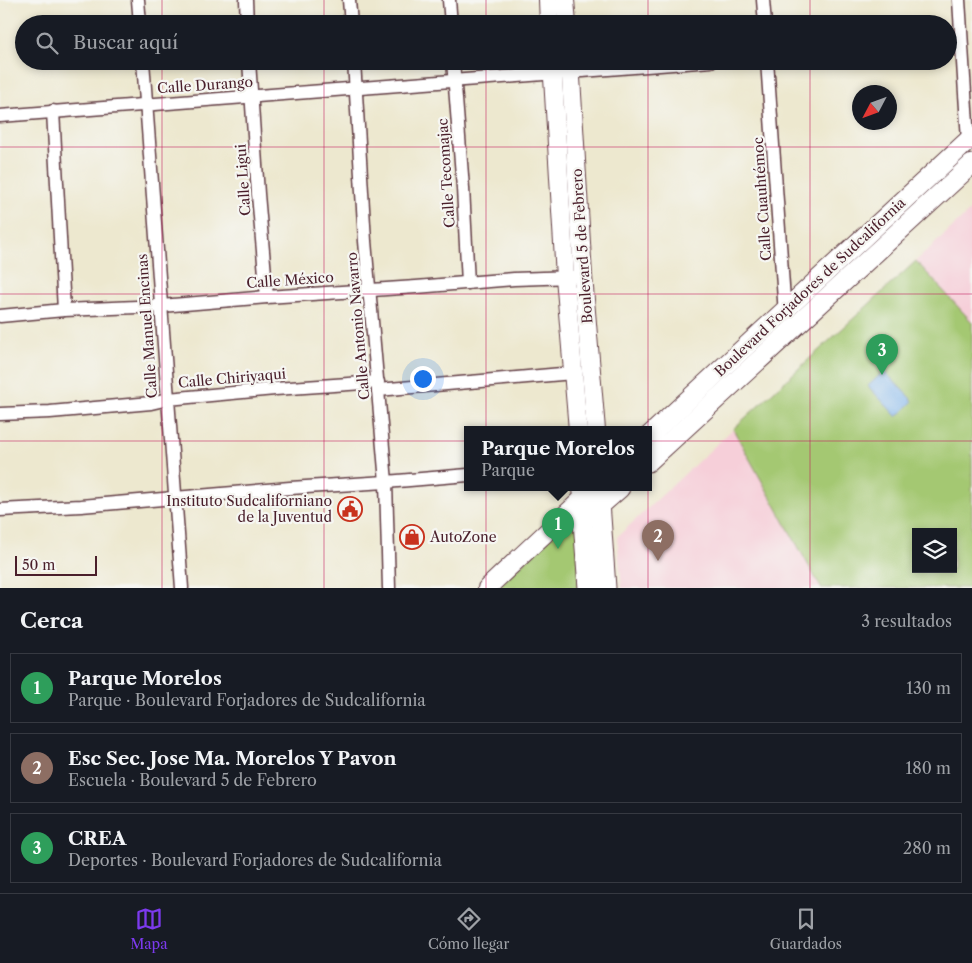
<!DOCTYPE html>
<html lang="es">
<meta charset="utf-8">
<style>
:root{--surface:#171b24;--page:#20242c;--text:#f1f3f6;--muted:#9ea1a6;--line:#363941;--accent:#7c3aed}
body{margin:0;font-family:"Libre Caslon Text",serif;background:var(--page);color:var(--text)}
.controls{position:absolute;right:15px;bottom:15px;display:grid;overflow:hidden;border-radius:0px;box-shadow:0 2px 8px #0003}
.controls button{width:45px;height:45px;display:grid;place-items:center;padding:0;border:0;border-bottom:1px solid var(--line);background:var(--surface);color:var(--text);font:25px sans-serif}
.compass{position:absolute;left:852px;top:85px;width:45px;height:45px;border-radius:50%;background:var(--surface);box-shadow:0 2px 8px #0003;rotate:229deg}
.scale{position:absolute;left:15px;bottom:12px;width:82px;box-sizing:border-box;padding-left:5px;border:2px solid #4a1f2b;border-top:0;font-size:14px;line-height:18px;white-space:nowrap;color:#4a1f2b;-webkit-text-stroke:4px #f6f6f2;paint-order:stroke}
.you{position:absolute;left:422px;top:378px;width:18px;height:18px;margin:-12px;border:4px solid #fff;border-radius:50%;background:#1a73e8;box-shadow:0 0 0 8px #1a73e833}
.badge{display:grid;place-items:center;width:32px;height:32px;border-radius:50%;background:var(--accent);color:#fff;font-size:16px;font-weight:700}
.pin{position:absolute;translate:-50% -41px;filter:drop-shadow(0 1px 2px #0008)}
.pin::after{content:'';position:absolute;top:26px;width:18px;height:15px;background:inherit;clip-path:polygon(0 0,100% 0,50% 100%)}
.popup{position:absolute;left:464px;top:426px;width:188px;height:65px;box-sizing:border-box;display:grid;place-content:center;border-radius:0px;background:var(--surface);filter:drop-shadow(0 1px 4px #0005);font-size:16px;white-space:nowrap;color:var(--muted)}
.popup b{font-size:19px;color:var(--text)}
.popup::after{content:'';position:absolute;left:50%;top:100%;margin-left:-10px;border:10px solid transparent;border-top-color:var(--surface)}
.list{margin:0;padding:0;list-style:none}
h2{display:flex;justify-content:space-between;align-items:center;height:65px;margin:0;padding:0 20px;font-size:21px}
h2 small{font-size:16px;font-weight:400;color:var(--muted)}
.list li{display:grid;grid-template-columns:32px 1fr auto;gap:15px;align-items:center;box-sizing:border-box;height:70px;margin:0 10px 10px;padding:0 10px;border:1px solid var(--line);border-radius:0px}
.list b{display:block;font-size:19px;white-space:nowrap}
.list p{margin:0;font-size:16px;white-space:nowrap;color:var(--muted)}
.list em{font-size:16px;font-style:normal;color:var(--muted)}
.icon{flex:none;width:28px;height:28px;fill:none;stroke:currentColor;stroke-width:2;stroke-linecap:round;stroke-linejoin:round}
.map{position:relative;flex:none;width:972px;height:588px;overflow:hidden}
.search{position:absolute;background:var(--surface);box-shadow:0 2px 8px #0003;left:15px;right:15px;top:15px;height:55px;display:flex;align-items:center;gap:12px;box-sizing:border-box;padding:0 18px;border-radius:28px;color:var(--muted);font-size:19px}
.sheet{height:305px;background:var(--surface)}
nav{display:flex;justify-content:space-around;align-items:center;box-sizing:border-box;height:70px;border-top:1px solid var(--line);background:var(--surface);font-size:14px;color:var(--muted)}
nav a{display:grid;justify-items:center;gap:2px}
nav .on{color:var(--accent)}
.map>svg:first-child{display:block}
.built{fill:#f6cfd9}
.green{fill:#a4c872;stroke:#77744e;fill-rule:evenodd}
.water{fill:#7eb4ed;stroke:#646a8c}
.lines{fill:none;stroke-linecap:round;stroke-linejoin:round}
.street-casing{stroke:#623d44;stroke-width:15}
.secondary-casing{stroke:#623d44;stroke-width:20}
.primary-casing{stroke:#623d44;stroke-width:21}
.street{stroke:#fff;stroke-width:12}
.secondary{stroke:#fff;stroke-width:18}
.primary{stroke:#fff;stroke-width:19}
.grid{fill:none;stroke:#c2185b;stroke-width:1;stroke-opacity:0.55}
.labels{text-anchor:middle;stroke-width:4.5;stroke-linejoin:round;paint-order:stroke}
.street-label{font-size:14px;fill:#4a1f2b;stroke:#f6f6f2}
.poi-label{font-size:14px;fill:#4a1f2b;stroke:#f6f6f2;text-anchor:end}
</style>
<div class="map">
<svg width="972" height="588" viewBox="0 0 972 588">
<rect width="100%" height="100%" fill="#f6f6f2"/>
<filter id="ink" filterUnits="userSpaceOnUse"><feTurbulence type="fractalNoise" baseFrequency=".02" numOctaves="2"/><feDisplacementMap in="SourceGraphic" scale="10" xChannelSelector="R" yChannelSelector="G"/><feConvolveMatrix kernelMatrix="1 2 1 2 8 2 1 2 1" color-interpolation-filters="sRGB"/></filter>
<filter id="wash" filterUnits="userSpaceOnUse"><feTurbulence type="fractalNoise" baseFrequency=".0096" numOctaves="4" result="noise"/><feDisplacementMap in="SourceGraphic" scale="20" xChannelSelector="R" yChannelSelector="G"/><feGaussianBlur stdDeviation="1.12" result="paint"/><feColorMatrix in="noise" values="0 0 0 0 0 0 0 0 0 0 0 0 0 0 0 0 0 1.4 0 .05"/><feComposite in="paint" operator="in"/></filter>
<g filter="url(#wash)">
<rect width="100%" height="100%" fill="#ede8cf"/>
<g class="built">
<path d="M 972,209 L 972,322 L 916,261 Z"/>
<path d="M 733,429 L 821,588 L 622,588 L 617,537 Z"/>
</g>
<g class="green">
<path d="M 916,261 L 972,322 L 972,588 L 821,588 L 733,429 ZM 916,532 L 953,532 L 953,569 L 916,569 Z"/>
<path d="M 578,511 L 579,588 L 497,588 Z"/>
</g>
<path class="water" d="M 884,371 L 913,401 L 897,417 L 868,386 Z"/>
</g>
<g filter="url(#ink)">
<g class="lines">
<defs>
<g id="street">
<path d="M 138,0 L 140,24"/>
<path d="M 246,0 L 247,24"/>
<path d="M 349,0 L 351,24"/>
<path d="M 449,0 L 451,24"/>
<path d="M 763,0 L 765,24"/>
<path d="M 959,0 L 968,140"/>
<path d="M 143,61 L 182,588"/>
<path d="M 249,61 L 258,194 L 267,297"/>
<path d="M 354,61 L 365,241 L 386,482 L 389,588"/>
<path d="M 453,61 L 463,188 L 468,283"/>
<path d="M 767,61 L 785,314"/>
<path d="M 53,111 L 64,310"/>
<path d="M 0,116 L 711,61"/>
<path d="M 0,316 L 64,310 L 161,306 L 267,297 L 416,287 L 514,279 L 573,277"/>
<path d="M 378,390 L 573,373"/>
<path d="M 0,414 L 50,412 L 151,403 L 168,399 L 275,389 L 378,382"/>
<path d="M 0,510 L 81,506 L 290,488 L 386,482 L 468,475"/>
</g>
<g id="secondary">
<path d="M 548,0 L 549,24"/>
<path d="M 565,0 L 567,24"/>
<path d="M 552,61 L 565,277 L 578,430"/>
<path d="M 570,61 L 583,276 L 596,430"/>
<path d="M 487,588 L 583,498 L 582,488"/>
</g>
<g id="primary">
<path d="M 648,437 L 972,137"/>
<path d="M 648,462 L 972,164"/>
<path d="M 599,488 L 606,588"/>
<path d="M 595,510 L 620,488"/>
<path d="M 588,588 L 583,521 L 583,498 L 593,488"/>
</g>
</defs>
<use href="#street" class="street-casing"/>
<use href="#secondary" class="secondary-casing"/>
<use href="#primary" class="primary-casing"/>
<use href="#street" class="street"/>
<use href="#secondary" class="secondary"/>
<use href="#primary" class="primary"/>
</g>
</g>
<path class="grid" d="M 162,0 L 162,24M 324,0 L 324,24M 486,0 L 486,24M 648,0 L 648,24M 810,0 L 810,24M 162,61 L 162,588M 324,61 L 324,588M 486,61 L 486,588M 648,61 L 648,588M 810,61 L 810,588M 0,147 L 972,147M 0,294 L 972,294M 0,441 L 972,441"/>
<defs>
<symbol id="civic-ring" viewBox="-11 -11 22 22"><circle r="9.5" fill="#f6f6f2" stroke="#c8321e" stroke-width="1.5"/><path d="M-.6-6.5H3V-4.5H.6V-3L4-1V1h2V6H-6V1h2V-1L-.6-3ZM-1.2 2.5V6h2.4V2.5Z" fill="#c8321e"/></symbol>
<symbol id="shop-ring" viewBox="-11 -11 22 22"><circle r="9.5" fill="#f6f6f2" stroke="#c8321e" stroke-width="1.5"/><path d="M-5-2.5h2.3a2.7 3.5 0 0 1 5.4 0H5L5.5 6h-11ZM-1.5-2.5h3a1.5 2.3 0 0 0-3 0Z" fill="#c8321e"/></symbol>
</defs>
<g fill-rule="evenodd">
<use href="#civic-ring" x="336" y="495" width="28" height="28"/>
<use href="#shop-ring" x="398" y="523" width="28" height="28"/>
</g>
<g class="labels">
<g class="street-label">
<text transform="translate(205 85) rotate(-4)" y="5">Calle Durango</text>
<text transform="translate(446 173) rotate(-94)" y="5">Calle Tecomajac</text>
<text transform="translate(243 180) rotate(-94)" y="5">Calle Ligui</text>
<text transform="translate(762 199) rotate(-94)" y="5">Calle Cuauhtémoc</text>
<text transform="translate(582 246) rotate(-94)" y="5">Boulevard 5 de Febrero</text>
<text transform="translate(290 280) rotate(-4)" y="5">Calle México</text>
<text transform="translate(810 287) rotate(-43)" y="5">Boulevard Forjadores de Sudcalifornia</text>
<text transform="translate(147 326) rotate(-94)" y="5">Calle Manuel Encinas</text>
<text transform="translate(358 326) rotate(-95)" y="5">Calle Antonio Navarro</text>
<text transform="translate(232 378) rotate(-5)" y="5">Calle Chiriyaqui</text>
</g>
<g class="poi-label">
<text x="332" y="506">Instituto Sudcaliforniano<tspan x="332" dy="16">de la Juventud</tspan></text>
<text x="430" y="542" text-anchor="start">AutoZone</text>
</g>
</g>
</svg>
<div class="controls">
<button><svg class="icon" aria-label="layers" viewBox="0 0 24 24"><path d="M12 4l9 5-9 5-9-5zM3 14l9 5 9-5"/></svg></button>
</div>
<svg class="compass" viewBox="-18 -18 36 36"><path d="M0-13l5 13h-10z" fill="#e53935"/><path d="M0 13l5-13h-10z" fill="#9ea1a6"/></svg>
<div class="scale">50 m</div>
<div class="you"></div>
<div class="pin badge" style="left:558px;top:549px;background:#2e9e5b">1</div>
<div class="popup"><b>Parque Morelos</b>Parque</div>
<div class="pin badge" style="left:658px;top:561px;background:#8d6e63">2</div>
<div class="pin badge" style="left:882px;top:375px;background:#2e9e5b">3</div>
<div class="search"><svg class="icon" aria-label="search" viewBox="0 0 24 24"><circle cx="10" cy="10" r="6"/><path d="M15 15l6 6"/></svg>Buscar aquí</div>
</div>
<section class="sheet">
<h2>Cerca<small>3 resultados</small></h2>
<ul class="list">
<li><span class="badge" style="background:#2e9e5b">1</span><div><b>Parque Morelos</b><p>Parque · Boulevard Forjadores de Sudcalifornia</p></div><em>130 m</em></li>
<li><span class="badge" style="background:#8d6e63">2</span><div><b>Esc Sec. Jose Ma. Morelos Y Pavon</b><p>Escuela · Boulevard 5 de Febrero</p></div><em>180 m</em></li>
<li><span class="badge" style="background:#2e9e5b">3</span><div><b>CREA</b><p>Deportes · Boulevard Forjadores de Sudcalifornia</p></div><em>280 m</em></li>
</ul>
</section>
<nav>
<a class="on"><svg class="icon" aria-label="map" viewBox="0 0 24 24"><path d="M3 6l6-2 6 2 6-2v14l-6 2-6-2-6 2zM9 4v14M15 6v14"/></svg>Mapa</a>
<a><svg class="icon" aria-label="directions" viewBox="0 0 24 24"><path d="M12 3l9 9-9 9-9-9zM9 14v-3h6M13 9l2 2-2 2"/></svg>Cómo llegar</a>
<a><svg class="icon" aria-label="saved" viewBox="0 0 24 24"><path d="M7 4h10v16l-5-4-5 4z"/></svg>Guardados</a>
</nav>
